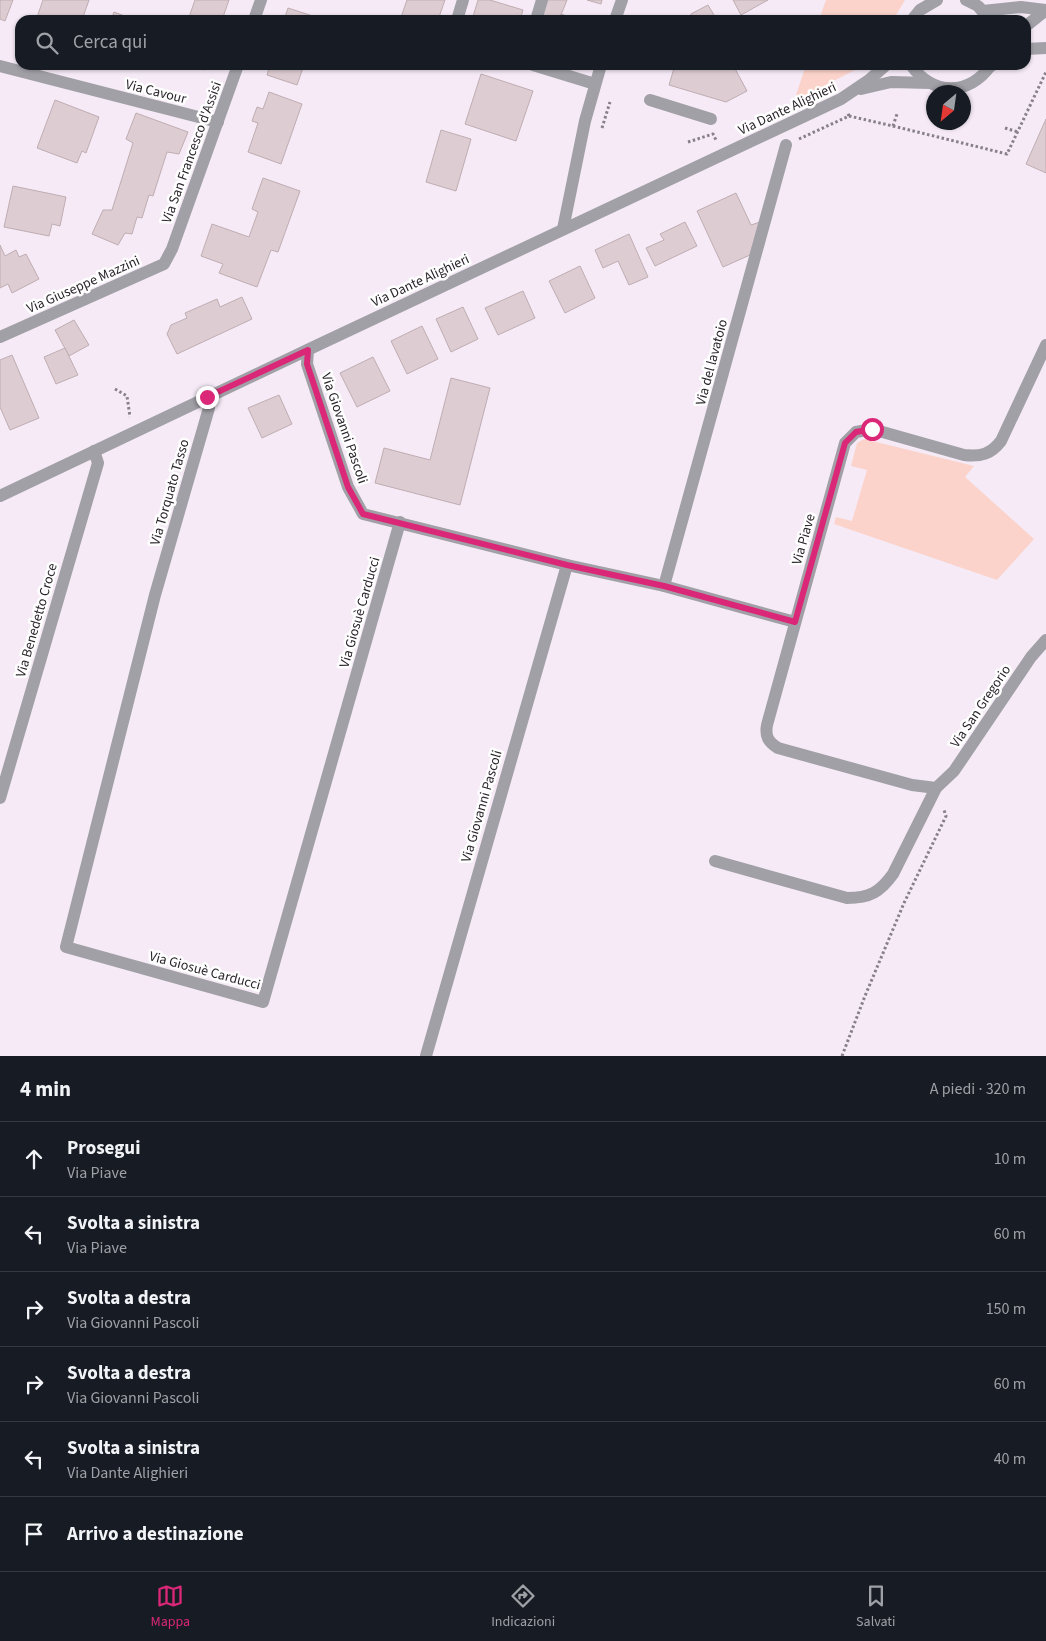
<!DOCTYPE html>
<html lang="it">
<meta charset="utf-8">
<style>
:root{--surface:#171b24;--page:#242831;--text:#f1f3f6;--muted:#9ea1a6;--line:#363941;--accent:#db2777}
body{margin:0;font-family:"Source Sans 3",sans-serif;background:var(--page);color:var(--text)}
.compass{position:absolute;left:926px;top:85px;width:45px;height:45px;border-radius:50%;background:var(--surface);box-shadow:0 1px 4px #0004;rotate:209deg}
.stop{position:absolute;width:15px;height:15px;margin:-11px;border:4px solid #db2777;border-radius:50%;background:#fff}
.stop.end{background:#db2777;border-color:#fff;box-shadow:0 1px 5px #0008}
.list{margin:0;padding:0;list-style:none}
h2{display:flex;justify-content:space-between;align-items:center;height:65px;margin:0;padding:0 20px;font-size:21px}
h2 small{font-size:16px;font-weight:400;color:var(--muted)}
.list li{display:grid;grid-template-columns:32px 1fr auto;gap:15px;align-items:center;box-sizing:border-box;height:75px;padding:0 20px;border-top:1px solid var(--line)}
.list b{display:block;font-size:19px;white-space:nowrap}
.list p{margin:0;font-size:16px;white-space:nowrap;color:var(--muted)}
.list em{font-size:16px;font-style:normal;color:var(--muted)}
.icon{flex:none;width:28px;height:28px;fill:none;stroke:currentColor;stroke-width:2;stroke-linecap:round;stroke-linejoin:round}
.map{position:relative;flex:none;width:1046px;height:1056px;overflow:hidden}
.search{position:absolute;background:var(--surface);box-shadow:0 1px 4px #0004;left:15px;right:15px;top:15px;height:55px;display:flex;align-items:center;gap:12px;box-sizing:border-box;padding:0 18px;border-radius:15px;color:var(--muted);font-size:19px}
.sheet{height:515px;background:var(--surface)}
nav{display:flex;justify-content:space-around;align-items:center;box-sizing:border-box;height:70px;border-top:1px solid var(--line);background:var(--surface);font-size:14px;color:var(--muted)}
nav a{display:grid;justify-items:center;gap:2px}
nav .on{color:var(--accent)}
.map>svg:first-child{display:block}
.green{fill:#fbd3ca}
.building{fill:#ddccd1;stroke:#bfadb2}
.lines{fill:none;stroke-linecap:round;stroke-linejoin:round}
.path{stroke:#888088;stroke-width:3;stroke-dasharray:2.5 2.5;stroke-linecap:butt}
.service{stroke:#a1a0a7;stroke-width:12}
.pedestrian{stroke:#a1a0a7;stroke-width:12}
.minor{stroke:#a1a0a7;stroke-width:12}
.tertiary{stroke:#a1a0a7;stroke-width:12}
.route{stroke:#db2777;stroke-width:6}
.labels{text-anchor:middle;stroke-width:5;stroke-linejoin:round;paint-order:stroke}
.street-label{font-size:14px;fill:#2a252a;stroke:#fff}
</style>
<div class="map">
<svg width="1046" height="1056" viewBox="0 0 1046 1056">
<rect width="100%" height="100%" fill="#f5eaf6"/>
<g class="green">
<path d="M 826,0 L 905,0 L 893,20 L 819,20 Z"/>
<path d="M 806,65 L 865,65 L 794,101 Z"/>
<path d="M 864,439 L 974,466 L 965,477 L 1034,539 L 997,580 L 834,524 L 836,517 L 852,521 L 867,470 L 851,466 L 857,443 Z"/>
</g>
<g class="building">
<path d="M 0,0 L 13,0 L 5,21 L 0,19 Z"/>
<path d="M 43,0 L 89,0 L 82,20 L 36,20 Z"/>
<path d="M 195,0 L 229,0 L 222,20 L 188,20 Z"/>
<path d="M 407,0 L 445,0 L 438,20 L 400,20 Z"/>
<path d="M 478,0 L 490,0 L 523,10 L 520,20 L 472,20 Z"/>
<path d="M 546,0 L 567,0 L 559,20 L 554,20 L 540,15 Z"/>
<path d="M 587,0 L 602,0 L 601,4 Z"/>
<path d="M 733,0 L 768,0 L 741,15 Z"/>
<path d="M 708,5 L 717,20 L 689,20 L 691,14 Z"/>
<path d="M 288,8 L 319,18 L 318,20 L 284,20 Z"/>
<path d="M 114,12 L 135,20 L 111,20 Z"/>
<path d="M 561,14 L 578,20 L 559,20 Z"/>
<path d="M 190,65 L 207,65 L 205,70 Z"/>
<path d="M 270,65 L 304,65 L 297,85 L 267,75 Z"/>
<path d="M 575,65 L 588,65 L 586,69 Z"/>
<path d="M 675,65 L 733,65 L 747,91 L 726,102 L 669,85 Z"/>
<path d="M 481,74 L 533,91 L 516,141 L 465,124 Z"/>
<path d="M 269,92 L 302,104 L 281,164 L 248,152 L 258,123 L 252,121 L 257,107 L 263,109 Z"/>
<path d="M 55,100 L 99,117 L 86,153 L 82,151 L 77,163 L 37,148 Z"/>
<path d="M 136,113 L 188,132 L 179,154 L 167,152 L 153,196 L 149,195 L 142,218 L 137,217 L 132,234 L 125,233 L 118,245 L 92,234 L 103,210 L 112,210 L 133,143 L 126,139 Z"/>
<path d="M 1046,119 L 1046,173 L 1026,164 Z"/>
<path d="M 441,130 L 471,139 L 456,191 L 426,182 Z"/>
<path d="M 263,178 L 300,191 L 278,252 L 271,250 L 257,287 L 219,273 L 223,264 L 201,256 L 212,224 L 249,237 L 258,212 L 252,209 Z"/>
<path d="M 13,186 L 66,197 L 60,226 L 52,224 L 49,236 L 4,227 Z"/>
<path d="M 736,193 L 751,225 L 760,222 L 750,255 L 723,267 L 697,211 Z"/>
<path d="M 685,222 L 697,246 L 655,266 L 646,248 L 664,240 L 660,234 Z"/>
<path d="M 629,234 L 648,277 L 629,285 L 618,261 L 603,268 L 595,250 Z"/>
<path d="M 0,245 L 5,256 L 16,250 L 19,257 L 26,254 L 39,279 L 12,293 L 8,284 L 0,288 Z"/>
<path d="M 580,266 L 595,298 L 565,313 L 549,281 Z"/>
<path d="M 523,291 L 535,318 L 498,335 L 485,308 Z"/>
<path d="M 242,297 L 252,319 L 177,354 L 167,334 L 171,325 L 187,318 L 185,313 L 217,299 L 220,307 Z"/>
<path d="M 463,307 L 478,339 L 451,352 L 436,319 Z"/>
<path d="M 74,320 L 89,345 L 69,356 L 55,330 Z"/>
<path d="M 422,326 L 438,359 L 407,374 L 391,341 Z"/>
<path d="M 65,348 L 78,375 L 56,384 L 44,357 Z"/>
<path d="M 12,355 L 39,418 L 10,430 L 0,407 L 0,360 Z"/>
<path d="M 373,357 L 390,391 L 357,407 L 340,373 Z"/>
<path d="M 451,378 L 490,388 L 460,505 L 375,483 L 384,448 L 430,460 Z"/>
<path d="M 279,395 L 292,424 L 262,438 L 248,408 Z"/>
</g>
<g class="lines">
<g class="path">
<path d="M 849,116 L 893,126 L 897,114"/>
<path d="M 893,126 L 1007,154 L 1046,72"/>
<path d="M 602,128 L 610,102"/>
<path d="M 1005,128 L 1018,132"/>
<path d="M 799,139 L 849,116 L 848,113"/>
<path d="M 688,142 L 713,134 L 716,140"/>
<path d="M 115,389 L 127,396 L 130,417"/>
<path d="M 842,1056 L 865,996 L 904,903 L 946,816 L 944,810"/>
</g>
<path class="service" d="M 650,100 L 711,119"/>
<path class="pedestrian" d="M 664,586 L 786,145"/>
<g class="minor">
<path d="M 966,0 L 978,6 L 990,20"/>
<path d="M 254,20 L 261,0"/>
<path d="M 457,20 L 463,0"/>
<path d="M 536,20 L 542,0"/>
<path d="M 615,20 L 622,0"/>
<path d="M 912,20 L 920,10 L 937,0"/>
<path d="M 1026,26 L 1046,10"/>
<path d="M 533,65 L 595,84"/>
<path d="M 911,65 C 933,96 969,96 991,65"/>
<path d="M 0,66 L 218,122"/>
<path d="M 861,89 L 891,82 L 930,83"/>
<path d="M 563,229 L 585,121 L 601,65"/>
<path d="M 0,337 L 164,264 L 172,249 L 238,65"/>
<path d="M 308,350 L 307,364 L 348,487 L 363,514 L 567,565 L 664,586 L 795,622"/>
<path d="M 207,397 L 209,408 L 155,595 L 66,947 L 263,1002 L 400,522"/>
<path d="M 0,496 L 320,344 L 841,99 L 869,80 L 886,65"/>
<path d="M 936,788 L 912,785 L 778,748 C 768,742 765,736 767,725 L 845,443 L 856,432 L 872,429 L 964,455 C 981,457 991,454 1001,441 L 1046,345"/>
<path d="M 0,798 L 98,463 L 94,451"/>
<path d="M 715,861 L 847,898 C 870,898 880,892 893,874 L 936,788 L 954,771 L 1031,657 L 1046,640"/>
<path d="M 426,1056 L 567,565"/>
</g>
<g class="tertiary">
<path d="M 983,11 L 1021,7 L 1046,10"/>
<path d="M 1026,49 L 1046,48"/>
<path d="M 991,66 L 992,65"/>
</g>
</g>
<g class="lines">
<path class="route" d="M 207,397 L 308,350 L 307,364 L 348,487 L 363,514 L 567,565 L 664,586 L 795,622 L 845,443 L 856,432 L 872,429"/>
</g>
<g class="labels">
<g class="street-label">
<text transform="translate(156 91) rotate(14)" y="5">Via Cavour</text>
<text transform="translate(787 108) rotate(-25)" y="5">Via Dante Alighieri</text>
<text transform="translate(191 152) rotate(-70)" y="5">Via San Francesco d'Assisi</text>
<text transform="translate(420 280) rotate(-25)" y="5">Via Dante Alighieri</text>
<text transform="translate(83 284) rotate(-24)" y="5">Via Giuseppe Mazzini</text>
<text transform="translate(711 362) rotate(-75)" y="5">Via del lavatoio</text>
<text transform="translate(345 428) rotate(71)" y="5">Via Giovanni Pascoli</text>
<text transform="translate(169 492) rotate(-74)" y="5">Via Torquato Tasso</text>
<text transform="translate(803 539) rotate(-74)" y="5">Via Piave</text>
<text transform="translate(359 612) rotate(-74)" y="5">Via Giosuè Carducci</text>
<text transform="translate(36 620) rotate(-74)" y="5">Via Benedetto Croce</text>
<text transform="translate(980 706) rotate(-56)" y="5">Via San Gregorio</text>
<text transform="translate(481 806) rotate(-74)" y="5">Via Giovanni Pascoli</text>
<text transform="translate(205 970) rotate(15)" y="5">Via Giosuè Carducci</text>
</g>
</g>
</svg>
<svg class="compass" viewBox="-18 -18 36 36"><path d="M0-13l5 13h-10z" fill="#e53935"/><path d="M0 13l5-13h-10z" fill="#9ea1a6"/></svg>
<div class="stop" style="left:872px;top:429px"></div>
<div class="stop end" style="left:207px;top:397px"></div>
<div class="search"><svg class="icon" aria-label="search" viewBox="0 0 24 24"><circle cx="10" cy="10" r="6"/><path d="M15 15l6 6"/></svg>Cerca qui</div>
</div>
<section class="sheet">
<h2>4 min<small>A piedi · 320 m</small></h2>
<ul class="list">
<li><svg class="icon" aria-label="ahead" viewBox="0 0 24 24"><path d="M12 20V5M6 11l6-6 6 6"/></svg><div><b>Prosegui</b><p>Via Piave</p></div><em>10 m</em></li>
<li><svg class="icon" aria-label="left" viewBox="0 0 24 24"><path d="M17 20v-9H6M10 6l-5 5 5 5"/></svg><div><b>Svolta a sinistra</b><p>Via Piave</p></div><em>60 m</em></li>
<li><svg class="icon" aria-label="right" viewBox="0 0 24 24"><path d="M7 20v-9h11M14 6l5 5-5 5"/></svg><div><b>Svolta a destra</b><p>Via Giovanni Pascoli</p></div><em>150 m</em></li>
<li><svg class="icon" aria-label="right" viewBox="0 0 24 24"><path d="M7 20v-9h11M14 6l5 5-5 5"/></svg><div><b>Svolta a destra</b><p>Via Giovanni Pascoli</p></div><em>60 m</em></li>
<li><svg class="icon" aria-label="left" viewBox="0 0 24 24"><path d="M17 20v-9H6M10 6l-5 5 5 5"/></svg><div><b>Svolta a sinistra</b><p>Via Dante Alighieri</p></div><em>40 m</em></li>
<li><svg class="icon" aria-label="arrive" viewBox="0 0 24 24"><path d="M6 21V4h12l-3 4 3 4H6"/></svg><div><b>Arrivo a destinazione</b></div></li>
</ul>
</section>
<nav>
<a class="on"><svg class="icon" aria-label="map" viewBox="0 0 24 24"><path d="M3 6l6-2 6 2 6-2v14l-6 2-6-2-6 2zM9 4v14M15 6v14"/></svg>Mappa</a>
<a><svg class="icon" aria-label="directions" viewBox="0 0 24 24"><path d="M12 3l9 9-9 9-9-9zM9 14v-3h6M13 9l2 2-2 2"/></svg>Indicazioni</a>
<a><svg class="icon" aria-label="saved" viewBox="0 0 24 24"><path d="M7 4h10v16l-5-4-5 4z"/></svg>Salvati</a>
</nav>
